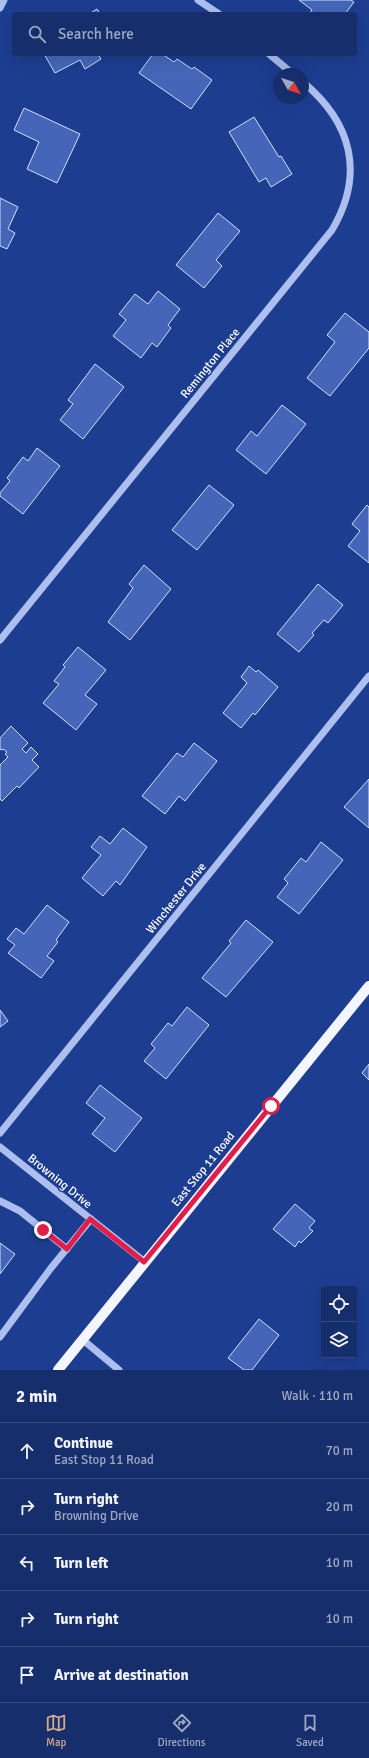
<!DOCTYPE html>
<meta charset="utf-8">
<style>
:root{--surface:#162e6c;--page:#233a74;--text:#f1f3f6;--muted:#9ea8c2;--line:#354a7f;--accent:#d6ab8b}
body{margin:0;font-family:Signika,sans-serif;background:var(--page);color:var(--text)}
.controls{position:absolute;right:12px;bottom:12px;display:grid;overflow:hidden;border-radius:4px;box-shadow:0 4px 16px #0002}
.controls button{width:36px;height:36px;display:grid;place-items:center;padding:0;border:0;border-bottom:1px solid var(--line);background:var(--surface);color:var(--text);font:20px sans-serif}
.compass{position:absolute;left:273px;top:68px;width:36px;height:36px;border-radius:50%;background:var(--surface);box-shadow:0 4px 16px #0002;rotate:129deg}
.stop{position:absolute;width:12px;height:12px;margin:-9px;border:3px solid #e11d48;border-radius:50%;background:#fff}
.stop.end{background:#e11d48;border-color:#fff;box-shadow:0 1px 4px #0008}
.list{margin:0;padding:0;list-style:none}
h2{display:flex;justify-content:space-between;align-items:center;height:52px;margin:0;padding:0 16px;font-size:17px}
h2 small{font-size:13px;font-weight:400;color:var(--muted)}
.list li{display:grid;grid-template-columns:26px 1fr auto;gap:12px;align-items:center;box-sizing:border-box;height:56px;padding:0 16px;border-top:1px solid var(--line)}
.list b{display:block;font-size:15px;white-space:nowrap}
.list p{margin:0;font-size:13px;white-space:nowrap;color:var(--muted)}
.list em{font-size:13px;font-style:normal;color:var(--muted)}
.icon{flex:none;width:22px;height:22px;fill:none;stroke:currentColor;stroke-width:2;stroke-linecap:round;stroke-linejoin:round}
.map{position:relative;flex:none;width:369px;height:1370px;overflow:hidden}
.search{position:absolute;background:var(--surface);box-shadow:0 4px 16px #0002;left:12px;right:12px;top:12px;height:44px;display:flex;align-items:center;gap:10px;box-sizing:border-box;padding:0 14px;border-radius:4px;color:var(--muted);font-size:15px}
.sheet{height:332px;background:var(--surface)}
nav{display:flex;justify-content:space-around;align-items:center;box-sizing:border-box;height:56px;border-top:1px solid var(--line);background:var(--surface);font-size:11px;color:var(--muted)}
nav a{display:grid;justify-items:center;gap:2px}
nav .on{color:var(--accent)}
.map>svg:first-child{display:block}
.building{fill:#4566b8;stroke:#d2defa}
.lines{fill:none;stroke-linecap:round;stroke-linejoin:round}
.minor{stroke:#adbfee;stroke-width:7}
.major{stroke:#f3f6ff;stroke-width:10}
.route{stroke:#e11d48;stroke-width:5}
.labels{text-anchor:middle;stroke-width:3;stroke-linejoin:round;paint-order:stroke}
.street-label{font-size:12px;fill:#fff;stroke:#1d3d90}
</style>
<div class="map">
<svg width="369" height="1370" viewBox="0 0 369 1370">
<rect width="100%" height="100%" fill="#1d3d90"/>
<g class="building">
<path d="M 299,0 L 351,0 L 354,2 L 345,14 L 311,14 L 310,13 L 312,10 Z"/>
<path d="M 97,9 L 100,14 L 89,14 Z"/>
<path d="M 44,54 L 98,54 L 101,59 L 85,69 L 80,60 L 55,73 Z"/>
<path d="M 153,54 L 162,54 L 174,62 L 177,59 L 192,69 L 194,67 L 212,80 L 191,109 L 139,73 Z"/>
<path d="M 24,108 L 80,134 L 57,183 L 27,169 L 39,142 L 14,130 Z"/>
<path d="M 254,117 L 279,157 L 281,156 L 292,174 L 271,187 L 266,178 L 259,182 L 229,132 Z"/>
<path d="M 0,198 L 18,207 L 8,229 L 15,233 L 7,249 L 0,246 Z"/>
<path d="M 218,213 L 240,231 L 216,260 L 222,266 L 204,288 L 176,265 Z"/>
<path d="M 158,291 L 180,309 L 168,325 L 171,328 L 157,347 L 152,343 L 141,358 L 113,336 L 126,320 L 119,314 L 135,294 L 148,304 Z"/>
<path d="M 345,313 L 369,332 L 369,348 L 330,396 L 307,378 L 335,342 L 327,335 Z"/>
<path d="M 95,364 L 124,387 L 83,439 L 60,420 L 73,404 L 68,400 Z"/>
<path d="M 282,405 L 306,424 L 266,474 L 236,450 L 251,431 L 257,436 Z"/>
<path d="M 37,448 L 60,466 L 23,514 L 0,496 L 0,493 L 10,481 L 7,478 L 23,457 L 28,461 Z"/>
<path d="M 209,485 L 234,505 L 197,550 L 172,530 Z"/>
<path d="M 367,505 L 369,507 L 369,563 L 348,546 L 360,531 L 352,524 Z"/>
<path d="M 144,565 L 171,589 L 130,640 L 108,622 L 133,588 L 129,584 Z"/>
<path d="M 318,584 L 343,605 L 328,623 L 324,620 L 312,633 L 314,635 L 299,652 L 277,634 Z"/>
<path d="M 78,647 L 106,670 L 85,695 L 97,704 L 76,730 L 43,703 L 59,684 L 54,681 L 65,667 L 63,665 Z"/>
<path d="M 249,666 L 256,672 L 258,670 L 278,687 L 255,715 L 253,713 L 241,728 L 223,713 L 247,683 L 241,677 Z"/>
<path d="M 11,726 L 28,743 L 22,749 L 26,753 L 31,747 L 38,754 L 32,760 L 39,767 L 19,788 L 17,786 L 2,801 L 0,799 L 0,765 L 8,757 L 5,754 L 7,752 L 3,749 L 1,750 L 0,749 L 0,738 Z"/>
<path d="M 194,743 L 217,761 L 185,801 L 179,796 L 165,814 L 142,796 L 177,753 L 183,757 Z"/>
<path d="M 369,779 L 369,828 L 344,807 Z"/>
<path d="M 123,828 L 147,847 L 120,885 L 116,881 L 103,896 L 82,878 L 101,855 L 91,847 L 100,836 L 110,844 Z"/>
<path d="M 321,842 L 343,860 L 299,914 L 277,897 L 288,883 L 284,879 L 301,858 L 306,862 Z"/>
<path d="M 47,905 L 69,922 L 56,940 L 58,942 L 47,956 L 54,961 L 41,978 L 8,953 L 15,945 L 7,939 L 16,928 L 24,934 Z"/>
<path d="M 246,920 L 273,942 L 226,997 L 202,978 L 231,943 L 229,941 Z"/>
<path d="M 187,1007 L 209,1025 L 166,1079 L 144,1061 L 155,1048 L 151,1044 L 168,1023 L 172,1026 Z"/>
<path d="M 0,1010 L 8,1021 L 0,1027 Z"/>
<path d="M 369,1064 L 369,1080 L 362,1073 Z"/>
<path d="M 100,1085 L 142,1118 L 115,1152 L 92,1134 L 105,1118 L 86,1103 Z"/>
<path d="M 295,1204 L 315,1221 L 309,1228 L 313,1231 L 301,1243 L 299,1241 L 295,1247 L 273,1229 Z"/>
<path d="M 0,1243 L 15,1254 L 0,1274 Z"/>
<path d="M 259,1319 L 279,1335 L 252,1370 L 244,1370 L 228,1358 Z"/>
</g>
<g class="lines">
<g class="minor">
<path d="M 198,0 L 219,14"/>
<path d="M 0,8 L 4,0"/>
<path d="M 269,54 L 293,74"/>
<path d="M 0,640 L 332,230 C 365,174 352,123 303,82"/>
<path d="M 0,1133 L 369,676"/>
<path d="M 0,1147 L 145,1262"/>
<path d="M 0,1201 L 20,1211 L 67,1249"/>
<path d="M 0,1337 L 51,1268 L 91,1219"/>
<path d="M 83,1340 L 119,1370"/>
</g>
<path class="major" d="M 58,1370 L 369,986"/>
</g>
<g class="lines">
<path class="route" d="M 43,1230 L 67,1249 L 90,1219 L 144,1262 L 271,1106"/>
</g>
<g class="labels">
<g class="street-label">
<text transform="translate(210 363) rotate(-51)" y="4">Remington Place</text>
<text transform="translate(176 898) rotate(-51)" y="4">Winchester Drive</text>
<text transform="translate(203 1169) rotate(-51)" y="4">East Stop 11 Road</text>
<text transform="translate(60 1181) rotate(39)" y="4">Browning Drive</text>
</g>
</g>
</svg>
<div class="controls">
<button><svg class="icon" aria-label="locate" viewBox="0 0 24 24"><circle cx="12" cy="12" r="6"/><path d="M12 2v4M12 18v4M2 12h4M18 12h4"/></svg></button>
<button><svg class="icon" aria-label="layers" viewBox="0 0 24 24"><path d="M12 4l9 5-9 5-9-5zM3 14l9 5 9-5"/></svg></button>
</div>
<svg class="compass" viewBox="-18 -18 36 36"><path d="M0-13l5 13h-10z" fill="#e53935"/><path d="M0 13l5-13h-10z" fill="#9ea8c2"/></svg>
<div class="stop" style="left:271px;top:1106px"></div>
<div class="stop end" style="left:43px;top:1230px"></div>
<div class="search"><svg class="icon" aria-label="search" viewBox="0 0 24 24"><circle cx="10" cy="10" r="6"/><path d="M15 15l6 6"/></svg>Search here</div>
</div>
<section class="sheet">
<h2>2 min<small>Walk · 110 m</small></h2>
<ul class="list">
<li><svg class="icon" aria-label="ahead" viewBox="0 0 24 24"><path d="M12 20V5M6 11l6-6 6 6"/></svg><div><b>Continue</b><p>East Stop 11 Road</p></div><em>70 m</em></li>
<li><svg class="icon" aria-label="right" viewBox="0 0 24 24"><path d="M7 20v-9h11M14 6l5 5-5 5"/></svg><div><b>Turn right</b><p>Browning Drive</p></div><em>20 m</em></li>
<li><svg class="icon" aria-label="left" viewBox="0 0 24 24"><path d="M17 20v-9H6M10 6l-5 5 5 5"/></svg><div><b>Turn left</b></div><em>10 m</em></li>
<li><svg class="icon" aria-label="right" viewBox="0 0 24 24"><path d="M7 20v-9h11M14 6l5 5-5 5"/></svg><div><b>Turn right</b></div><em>10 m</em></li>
<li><svg class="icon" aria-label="arrive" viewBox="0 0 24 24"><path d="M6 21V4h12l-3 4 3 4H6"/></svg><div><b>Arrive at destination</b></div></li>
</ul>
</section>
<nav>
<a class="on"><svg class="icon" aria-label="map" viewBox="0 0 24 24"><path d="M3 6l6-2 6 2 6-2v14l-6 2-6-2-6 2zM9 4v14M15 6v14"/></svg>Map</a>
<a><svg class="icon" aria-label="directions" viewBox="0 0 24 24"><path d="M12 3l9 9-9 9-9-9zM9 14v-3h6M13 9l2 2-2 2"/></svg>Directions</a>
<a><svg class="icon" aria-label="saved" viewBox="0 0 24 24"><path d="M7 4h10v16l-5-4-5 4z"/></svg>Saved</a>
</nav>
